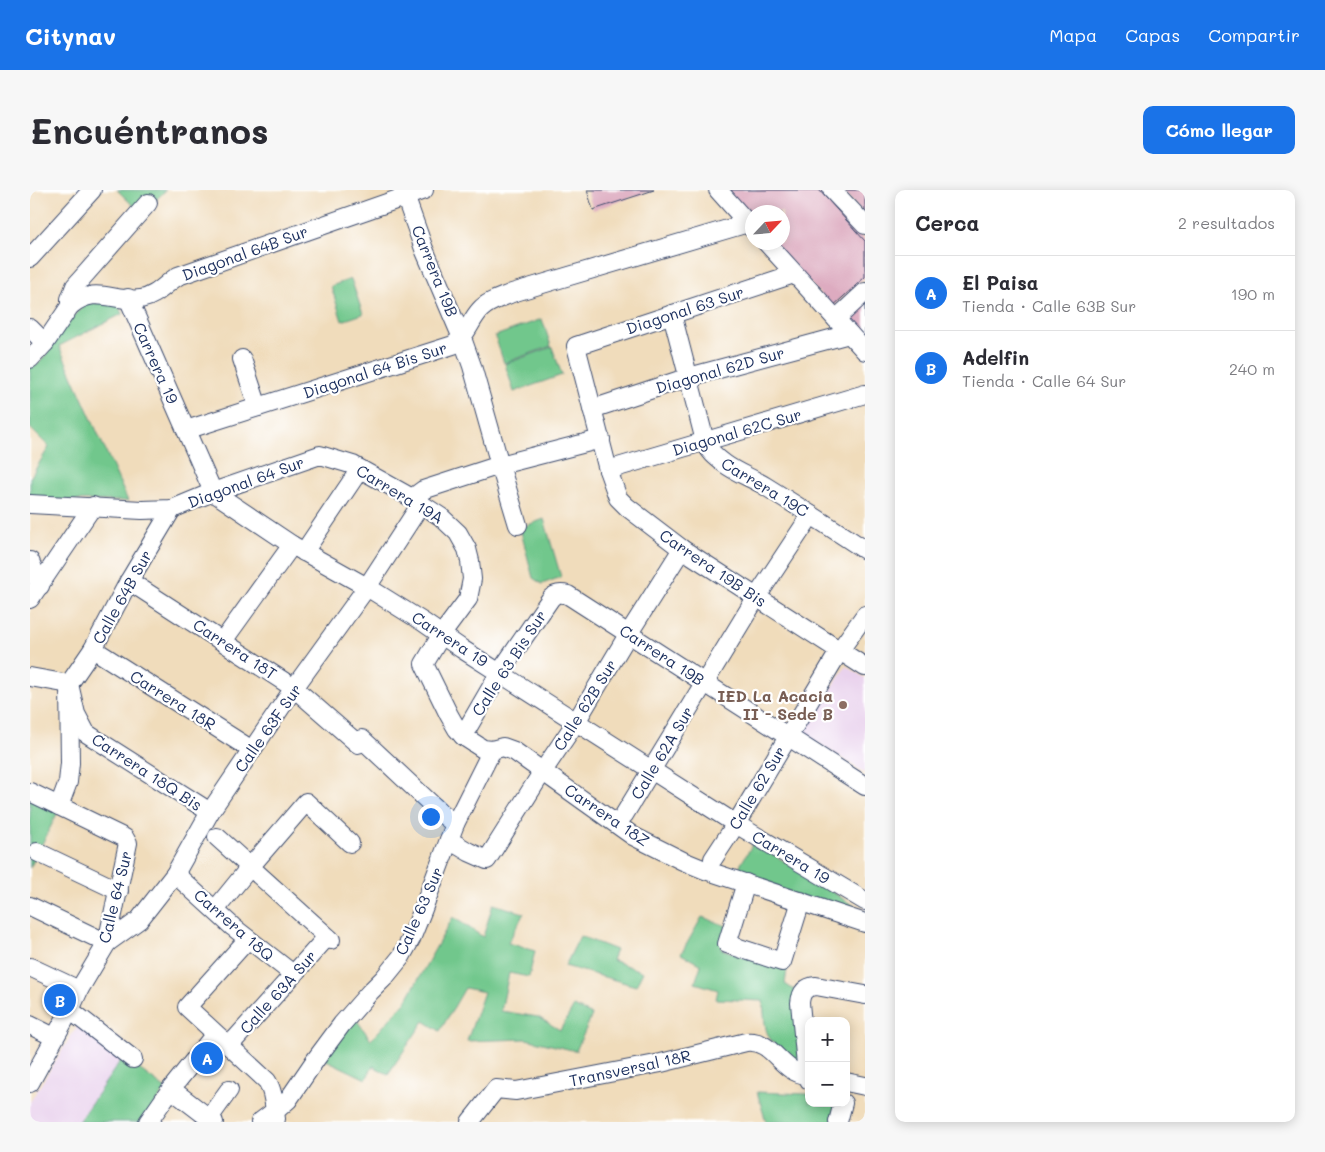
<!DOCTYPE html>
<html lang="es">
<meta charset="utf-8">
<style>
:root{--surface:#fff;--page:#f7f7f7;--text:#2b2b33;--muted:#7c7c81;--line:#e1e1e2;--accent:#1a73e8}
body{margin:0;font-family:Mali,sans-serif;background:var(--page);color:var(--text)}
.controls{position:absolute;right:15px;bottom:15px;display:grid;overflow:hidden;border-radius:10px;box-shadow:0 2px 12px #0003}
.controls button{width:45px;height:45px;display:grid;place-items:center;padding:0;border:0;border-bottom:1px solid var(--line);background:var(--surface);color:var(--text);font:25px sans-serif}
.compass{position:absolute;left:715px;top:15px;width:45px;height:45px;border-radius:50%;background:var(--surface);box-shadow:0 2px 12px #0003;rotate:64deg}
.you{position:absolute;left:400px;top:626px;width:18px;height:18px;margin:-12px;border:4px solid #fff;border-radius:50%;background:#1a73e8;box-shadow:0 0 0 8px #1a73e833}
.badge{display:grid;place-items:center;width:32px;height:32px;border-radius:50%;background:var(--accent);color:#fff;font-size:16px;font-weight:700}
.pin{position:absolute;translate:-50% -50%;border:2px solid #fff;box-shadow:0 1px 5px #0006}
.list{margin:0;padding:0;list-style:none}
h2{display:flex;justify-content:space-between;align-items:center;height:65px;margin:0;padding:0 20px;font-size:21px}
h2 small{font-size:16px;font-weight:400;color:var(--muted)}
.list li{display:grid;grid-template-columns:32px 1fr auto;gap:15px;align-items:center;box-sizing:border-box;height:75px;padding:0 20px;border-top:1px solid var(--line)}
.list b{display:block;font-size:19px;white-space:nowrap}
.list p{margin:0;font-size:16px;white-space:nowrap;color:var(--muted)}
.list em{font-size:16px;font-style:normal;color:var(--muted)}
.map{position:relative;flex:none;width:835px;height:932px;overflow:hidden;border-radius:10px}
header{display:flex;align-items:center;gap:30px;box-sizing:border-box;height:70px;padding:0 25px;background:var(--accent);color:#fff}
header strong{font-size:24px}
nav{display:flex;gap:28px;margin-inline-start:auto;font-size:18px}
.intro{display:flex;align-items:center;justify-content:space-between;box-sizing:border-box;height:120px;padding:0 30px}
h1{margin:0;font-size:35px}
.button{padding:12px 22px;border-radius:10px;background:var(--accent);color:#fff;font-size:18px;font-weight:700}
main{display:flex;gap:30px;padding:0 30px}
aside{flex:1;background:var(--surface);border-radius:10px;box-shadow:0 2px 12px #0003}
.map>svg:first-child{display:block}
.built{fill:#e9d2ed}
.green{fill:#71c78c;stroke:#467b75}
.building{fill:#ddabc0}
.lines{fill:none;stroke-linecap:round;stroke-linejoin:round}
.minor-casing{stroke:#3b496c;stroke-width:20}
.minor{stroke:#fff;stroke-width:18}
.education-dot{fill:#8d6e63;stroke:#fff;stroke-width:2}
.labels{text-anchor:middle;stroke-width:4.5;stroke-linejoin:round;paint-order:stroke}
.street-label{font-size:16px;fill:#1b2f5e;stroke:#fff}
.education-label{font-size:16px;font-weight:bold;fill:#785e54;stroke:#fff;text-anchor:end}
</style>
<header>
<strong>Citynav</strong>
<nav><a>Mapa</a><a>Capas</a><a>Compartir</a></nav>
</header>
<div class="intro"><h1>Encuéntranos</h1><a class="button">Cómo llegar</a></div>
<main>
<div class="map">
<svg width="835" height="932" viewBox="0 0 835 932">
<rect width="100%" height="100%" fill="#fff"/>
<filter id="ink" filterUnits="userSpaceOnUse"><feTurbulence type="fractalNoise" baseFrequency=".02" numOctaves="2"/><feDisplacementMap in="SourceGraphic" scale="10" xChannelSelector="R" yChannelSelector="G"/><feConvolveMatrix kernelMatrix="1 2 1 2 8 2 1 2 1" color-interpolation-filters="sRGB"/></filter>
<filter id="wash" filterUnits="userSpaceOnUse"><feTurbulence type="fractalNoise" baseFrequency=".0096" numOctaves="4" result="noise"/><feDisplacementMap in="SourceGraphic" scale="20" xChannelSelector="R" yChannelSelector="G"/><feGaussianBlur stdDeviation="1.12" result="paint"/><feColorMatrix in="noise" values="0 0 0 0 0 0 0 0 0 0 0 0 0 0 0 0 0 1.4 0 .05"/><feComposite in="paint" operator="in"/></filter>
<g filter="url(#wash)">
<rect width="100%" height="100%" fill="#f0dcbb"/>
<g class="built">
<path d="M 816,476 L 835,488 L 835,583 L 773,543 Z"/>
<path d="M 49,833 L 93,867 L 48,932 L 0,932 L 0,912 Z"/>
</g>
<g class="green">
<path d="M 87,0 L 136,0 L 112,24 Z"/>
<path d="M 321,89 L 333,124 L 312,131 L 301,96 Z"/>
<path d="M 87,112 L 92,124 L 29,156 L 98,311 L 0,310 L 0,288 L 19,257 L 0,238 L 0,178 C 16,171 19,158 28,145 C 37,134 46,124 55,113 Z"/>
<path d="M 512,129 L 521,156 L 474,173 L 465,146 Z"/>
<path d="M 522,157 L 532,185 L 484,202 L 475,174 Z"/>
<path d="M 514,329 L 531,387 L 512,394 L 503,388 L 490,338 Z"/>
<path d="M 0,607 L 29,620 L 0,678 Z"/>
<path d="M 724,652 L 835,723 L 835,729 L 705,684 Z"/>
<path d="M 463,714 L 494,723 L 478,753 L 505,761 L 499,787 L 479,783 L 471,821 L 508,827 L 530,840 L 544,816 L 562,825 L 546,861 L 496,849 L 437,851 L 454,802 L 435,798 L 410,841 L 394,831 L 358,884 L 343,876 L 336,889 L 290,867 L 326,829 L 341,850 L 376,811 L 423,727 L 453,747 Z"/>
<path d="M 672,727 L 697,736 L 691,759 L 757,780 L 755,794 L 766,801 L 773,874 C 758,868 740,856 736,839 C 734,831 734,821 733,811 L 686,809 L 688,800 L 665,793 L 671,775 L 651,764 Z"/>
<path d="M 550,746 L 586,760 L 582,770 L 613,782 L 606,796 L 535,776 Z"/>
<path d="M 93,867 L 136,899 L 112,932 L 48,932 Z"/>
<path d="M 727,902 L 778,904 L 779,906 L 779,913 L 786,913 L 797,916 L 805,913 L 802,932 L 736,932 Z"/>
</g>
<g id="blocks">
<g class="building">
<path d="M 557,0 L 624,0 L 563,20 Z"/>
<path d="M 695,0 L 789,0 L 835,51 L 835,87 L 802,117 L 743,52 L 752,52 L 752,22 L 722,22 L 722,30 Z"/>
<path d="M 812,0 L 835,0 L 835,25 Z"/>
<path d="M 835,112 L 835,153 L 815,131 Z"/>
</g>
</g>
</g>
<g filter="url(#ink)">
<use href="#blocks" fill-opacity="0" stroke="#3b496c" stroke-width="1"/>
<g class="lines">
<defs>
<g id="minor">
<path d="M 373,0 L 394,59 L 432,148 L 442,176 L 470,275 L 488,335"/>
<path d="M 688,0 L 722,38"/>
<path d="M 802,0 L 835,35"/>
<path d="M 736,52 L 835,161"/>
<path d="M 0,68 L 62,0"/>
<path d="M 764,84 L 546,156 L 578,280 L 588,308 L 597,317 L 652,359 L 835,477"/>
<path d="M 98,108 L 183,302 L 262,355 L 337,397 L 393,432 L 432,459 L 706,634 L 835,711"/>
<path d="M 40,116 C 66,94 83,113 111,109 C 127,106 135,94 148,86 L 394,0"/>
<path d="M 642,124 L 675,251 C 678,261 687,268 695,274 C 707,283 722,288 735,296 C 769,317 802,338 835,360"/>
<path d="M 806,129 L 835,102"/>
<path d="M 0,138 L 15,153"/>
<path d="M 0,169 L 15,153 L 40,116 L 40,109 L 45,96 L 118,13"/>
<path d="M 212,169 L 228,217"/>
<path d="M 562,219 L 659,187 L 819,144"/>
<path d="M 156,240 L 423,155 C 436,147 440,131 450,120 C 458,111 471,108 482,103 L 718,33"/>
<path d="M 578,280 L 835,204"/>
<path d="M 382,308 L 393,300 L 470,275 L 571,249"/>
<path d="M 0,314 L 112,320 L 142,319 L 183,302 L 290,265 L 323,275 L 382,308 L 411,327 L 428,343 L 437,359 L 440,371 L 442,389 L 438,409 L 412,444 L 394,474 L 419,525 L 427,539 L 433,546 L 453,559 L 462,560 L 473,557 L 484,561 L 603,646 L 653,671 L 675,680 L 835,733"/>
<path d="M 274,362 L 330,279"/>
<path d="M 0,371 L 10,396"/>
<path d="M 99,391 L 264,498 L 328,554"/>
<path d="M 0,409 L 63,316"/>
<path d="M 193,451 L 262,355"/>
<path d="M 63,459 L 222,560"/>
<path d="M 0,487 L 39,494 L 46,524 L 56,543 L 180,622"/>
<path d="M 433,546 L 470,482 L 521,408 C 526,403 531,403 538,405 L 835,596"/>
<path d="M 332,549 L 412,624 L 425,634"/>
<path d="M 0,602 L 95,648"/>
<path d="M 29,616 L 38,592 L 40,573 L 39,494 L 63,459 L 99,391 L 142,319"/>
<path d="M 594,625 L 726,408 L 781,325"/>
<path d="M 187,647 L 301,750"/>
<path d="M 419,650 L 439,662 L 457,670 L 513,581 L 546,532 L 599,443 L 652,359"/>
<path d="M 7,662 L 89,701"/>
<path d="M 683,669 L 706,634 L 810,460 L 835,425"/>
<path d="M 145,684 L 203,737 L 263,784"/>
<path d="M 716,693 L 697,754 L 752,772 L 771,711"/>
<path d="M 0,716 L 77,753 L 109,730 L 145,684 L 180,622 L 264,498 L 337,397 L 391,314"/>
<path d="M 185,720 L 220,677 L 276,612 L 320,653"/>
<path d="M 218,749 L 157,817 L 237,891 C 244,902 244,916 246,929"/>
<path d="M 0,777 L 49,800"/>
<path d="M 40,820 L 103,869"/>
<path d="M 0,835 L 24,847"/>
<path d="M 199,856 L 297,747"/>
<path d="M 777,885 L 770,813 C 771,802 775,797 786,796 L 835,805"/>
<path d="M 816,892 L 835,896"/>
<path d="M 0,893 L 40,820 L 49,800 L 77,753 L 98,653"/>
<path d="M 141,899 L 184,932"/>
<path d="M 179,928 L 199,900"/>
<path d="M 118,932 L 141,899 L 185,844"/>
<path d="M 230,932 L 250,917 L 258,910 L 286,869 L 312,834 L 340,802 L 354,788 L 371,767 L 381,749 L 393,719 L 425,634 L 462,560"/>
<path d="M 440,932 L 466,899 L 486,901 L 631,873 L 716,852 C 744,849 749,882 777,885 L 779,890"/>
<path d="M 808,932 L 813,913"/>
</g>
</defs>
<use href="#minor" class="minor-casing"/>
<use href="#minor" class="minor"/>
</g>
</g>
<circle class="education-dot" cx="813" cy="515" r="5"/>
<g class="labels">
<g class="street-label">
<text transform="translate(215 63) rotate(-20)" y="6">Diagonal 64B Sur</text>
<text transform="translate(405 81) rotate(68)" y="6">Carrera 19B</text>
<text transform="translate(655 120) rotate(-18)" y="6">Diagonal 63 Sur</text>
<text transform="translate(126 173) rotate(66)" y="6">Carrera 19</text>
<text transform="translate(345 180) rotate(-18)" y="6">Diagonal 64 Bis Sur</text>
<text transform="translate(690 180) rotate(-16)" y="6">Diagonal 62D Sur</text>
<text transform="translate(707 242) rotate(-16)" y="6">Diagonal 62C Sur</text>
<text transform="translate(216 292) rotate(-20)" y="6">Diagonal 64 Sur</text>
<text transform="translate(735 297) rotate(31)" y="6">Carrera 19C</text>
<text transform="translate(370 304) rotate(31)" y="6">Carrera 19A</text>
<text transform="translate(683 378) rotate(34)" y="6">Carrera 19B Bis</text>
<text transform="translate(92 407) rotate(-61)" y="6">Calle 64B Sur</text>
<text transform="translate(420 449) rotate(33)" y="6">Carrera 19</text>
<text transform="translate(205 459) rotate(33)" y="6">Carrera 18T</text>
<text transform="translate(632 465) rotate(33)" y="6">Carrera 19B</text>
<text transform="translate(479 473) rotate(-57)" y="6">Calle 63 Bis Sur</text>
<text transform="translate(143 510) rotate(32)" y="6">Carrera 18R</text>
<text transform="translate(555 515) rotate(-58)" y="6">Calle 62B Sur</text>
<text transform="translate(238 538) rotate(-55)" y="6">Calle 63F Sur</text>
<text transform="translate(632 563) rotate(-59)" y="6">Calle 62A Sur</text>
<text transform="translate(117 582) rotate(33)" y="6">Carrera 18Q Bis</text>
<text transform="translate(727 598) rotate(-59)" y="6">Calle 62 Sur</text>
<text transform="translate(577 625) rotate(34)" y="6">Carrera 18Z</text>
<text transform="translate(761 667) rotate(31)" y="6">Carrera 19</text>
<text transform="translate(85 707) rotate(-76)" y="6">Calle 64 Sur</text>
<text transform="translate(389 721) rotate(-66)" y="6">Calle 63 Sur</text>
<text transform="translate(204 735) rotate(41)" y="6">Carrera 18Q</text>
<text transform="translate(248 802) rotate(-48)" y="6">Calle 63A Sur</text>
<text transform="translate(600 878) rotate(-12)" y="6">Transversal 18R</text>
</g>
<g class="education-label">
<text x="803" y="512">IED La Acacia<tspan x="803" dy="18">II - Sede B</tspan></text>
</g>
</g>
</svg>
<div class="controls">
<button>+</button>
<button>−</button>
</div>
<svg class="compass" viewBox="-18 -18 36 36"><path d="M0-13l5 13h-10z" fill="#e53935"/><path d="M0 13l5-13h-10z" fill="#7c7c81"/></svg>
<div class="you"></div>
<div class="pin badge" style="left:177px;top:868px">A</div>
<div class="pin badge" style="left:30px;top:810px">B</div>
</div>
<aside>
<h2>Cerca<small>2 resultados</small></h2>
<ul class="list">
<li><span class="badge">A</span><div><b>El Paisa</b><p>Tienda · Calle 63B Sur</p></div><em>190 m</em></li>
<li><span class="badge">B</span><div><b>Adelfin</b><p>Tienda · Calle 64 Sur</p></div><em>240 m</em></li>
</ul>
</aside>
</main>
